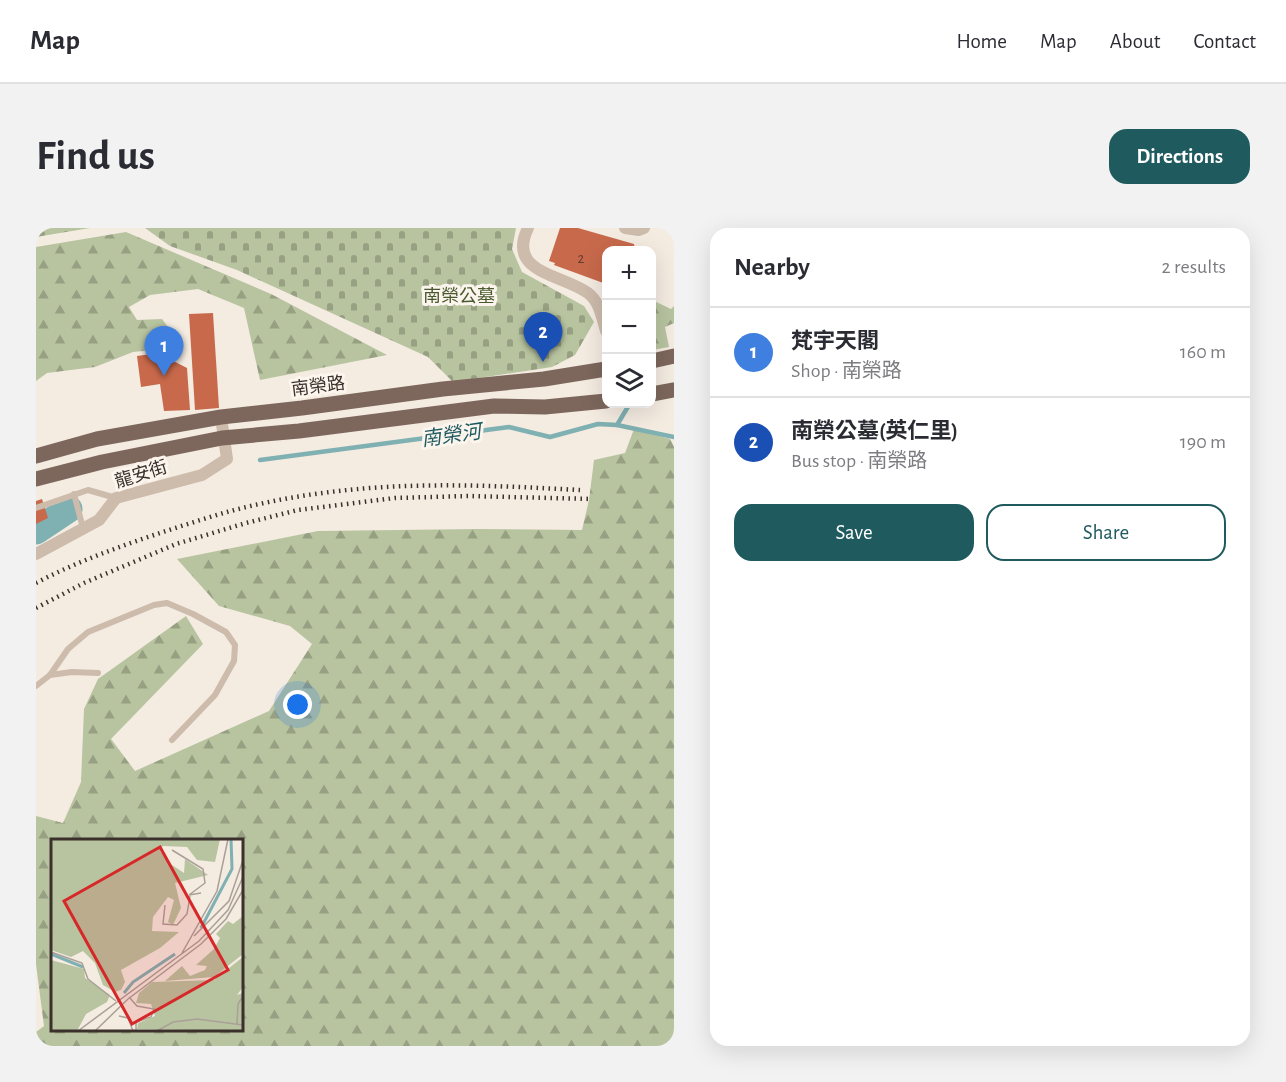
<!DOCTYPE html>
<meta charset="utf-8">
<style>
:root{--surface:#fff;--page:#f2f2f3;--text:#2b2b33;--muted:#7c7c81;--line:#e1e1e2;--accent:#1f5a5e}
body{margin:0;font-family:"Alegreya Sans","Noto Sans TC",sans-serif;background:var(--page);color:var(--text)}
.controls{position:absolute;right:18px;top:18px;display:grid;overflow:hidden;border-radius:12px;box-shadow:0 6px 24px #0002}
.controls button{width:54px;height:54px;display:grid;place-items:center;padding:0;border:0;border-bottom:2px solid var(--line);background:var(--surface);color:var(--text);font:30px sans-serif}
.you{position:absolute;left:262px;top:477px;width:21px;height:21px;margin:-15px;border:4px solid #fff;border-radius:50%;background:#1a73e8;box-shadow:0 0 0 9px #1a73e833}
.badge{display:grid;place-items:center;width:39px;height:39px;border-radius:50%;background:var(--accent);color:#fff;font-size:20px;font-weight:700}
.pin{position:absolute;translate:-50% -50px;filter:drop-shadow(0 2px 3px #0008)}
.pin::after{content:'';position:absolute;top:32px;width:21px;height:18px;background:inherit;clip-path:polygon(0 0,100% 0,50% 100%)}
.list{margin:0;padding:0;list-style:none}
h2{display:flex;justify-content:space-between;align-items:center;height:78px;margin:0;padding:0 24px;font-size:26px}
h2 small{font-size:20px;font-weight:400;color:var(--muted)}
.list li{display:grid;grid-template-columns:39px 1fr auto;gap:18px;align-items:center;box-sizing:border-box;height:90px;padding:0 24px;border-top:2px solid var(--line)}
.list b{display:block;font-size:22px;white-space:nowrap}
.list p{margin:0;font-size:20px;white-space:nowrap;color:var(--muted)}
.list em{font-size:20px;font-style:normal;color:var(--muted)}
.actions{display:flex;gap:12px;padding:18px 24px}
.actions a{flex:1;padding:14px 0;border:2px solid var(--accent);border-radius:18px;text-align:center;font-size:21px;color:var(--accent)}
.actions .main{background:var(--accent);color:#fff}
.icon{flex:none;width:33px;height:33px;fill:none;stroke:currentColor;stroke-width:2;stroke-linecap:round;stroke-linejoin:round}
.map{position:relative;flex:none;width:638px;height:818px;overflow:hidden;border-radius:18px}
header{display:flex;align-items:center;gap:36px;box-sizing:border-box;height:84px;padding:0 30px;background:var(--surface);border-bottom:2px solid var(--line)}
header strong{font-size:28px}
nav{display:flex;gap:33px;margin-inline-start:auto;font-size:21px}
.intro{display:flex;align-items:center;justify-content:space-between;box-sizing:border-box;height:144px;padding:0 36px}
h1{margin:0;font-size:42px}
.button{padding:15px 27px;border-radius:18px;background:var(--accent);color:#fff;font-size:21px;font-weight:700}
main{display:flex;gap:36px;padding:0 36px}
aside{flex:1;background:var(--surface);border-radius:18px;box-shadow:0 6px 24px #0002}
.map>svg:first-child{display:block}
.forest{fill:url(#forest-firs);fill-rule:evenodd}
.cemetery{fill:url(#cemetery-stones)}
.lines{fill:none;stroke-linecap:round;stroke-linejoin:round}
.stream{stroke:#7fb0b2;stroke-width:4.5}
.river{stroke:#7fb0b2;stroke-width:27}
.building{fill:#c8694b}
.lane{stroke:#cdbbac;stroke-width:6}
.street{stroke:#cdbbac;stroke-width:12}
.primary{stroke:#7d675c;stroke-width:15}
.rail{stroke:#3b302b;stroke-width:4.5;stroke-dasharray:1.5 4.5;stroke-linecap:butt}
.labels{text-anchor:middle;stroke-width:6;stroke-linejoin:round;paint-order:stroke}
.number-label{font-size:15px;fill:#5e3e33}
.park-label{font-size:18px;fill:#4a5a2e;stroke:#fbf5ee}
.street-label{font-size:18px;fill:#3b302b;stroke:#fbf5ee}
.water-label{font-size:20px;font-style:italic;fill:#1f5a5e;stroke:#fbf5ee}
.inset-river{fill:none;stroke:#7fb0b2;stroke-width:3}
.inset-road{fill:none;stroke:#aaa098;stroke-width:1.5}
.view{fill:#d62828;fill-opacity:0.15;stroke:#d62828;stroke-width:3}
.inset-edge{fill:none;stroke:#3b302b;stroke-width:3}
</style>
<header>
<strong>Map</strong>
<nav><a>Home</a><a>Map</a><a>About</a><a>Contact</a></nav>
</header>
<div class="intro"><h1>Find us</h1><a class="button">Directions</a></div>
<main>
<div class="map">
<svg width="638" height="818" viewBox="0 0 638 818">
<defs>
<pattern id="forest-firs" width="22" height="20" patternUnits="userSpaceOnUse" patternTransform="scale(1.5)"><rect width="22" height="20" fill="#b8c4a0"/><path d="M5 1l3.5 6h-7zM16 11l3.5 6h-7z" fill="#97a083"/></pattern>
<pattern id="cemetery-stones" width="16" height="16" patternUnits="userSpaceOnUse" patternTransform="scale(1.5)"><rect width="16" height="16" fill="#b8c4a0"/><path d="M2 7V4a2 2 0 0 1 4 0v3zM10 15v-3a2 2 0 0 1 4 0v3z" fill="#97a083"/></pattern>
</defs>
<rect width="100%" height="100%" fill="#f4ebe1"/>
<g class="forest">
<path d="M 90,4 L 235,66 L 351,127 L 224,152 L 208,80 L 162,61 L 114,67 L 93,79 L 101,92 L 126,91 L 147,119 L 97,124 L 59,139 L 11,145 L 0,153 L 0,19 Z"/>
<path d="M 616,72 L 635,81 L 638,78 L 638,95 L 629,99 L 633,119 L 616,122 Z"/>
<path d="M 598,201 L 634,211 L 638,219 L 638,818 L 0,818 L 0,804 L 8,798 L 0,736 L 0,588 L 27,595 L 45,554 L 48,481 L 62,451 L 150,388 L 167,416 L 75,511 L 99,543 L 233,483 L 276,416 L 254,398 L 183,378 L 141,331 L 282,303 L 442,301 L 546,302 L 553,272 L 558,232 L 589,225 ZM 206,612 L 206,802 L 16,802 L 16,612 Z"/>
</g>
<g class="cemetery">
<path d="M 0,0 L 54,0 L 0,9 Z"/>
<path d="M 109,0 L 480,0 L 476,21 L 486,44 L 548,78 L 558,94 L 539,127 L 516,139 L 417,154 L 392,129 L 201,42 L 134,18 Z"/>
</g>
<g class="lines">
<g class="stream">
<path d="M 581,197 L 638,209"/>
<path d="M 224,232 L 473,199 L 514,209 L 562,196 L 581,197 L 593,177"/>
</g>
<path class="river" d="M 0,303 L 33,281"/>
</g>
<g class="building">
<path d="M 524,0 L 542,0 L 598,16 L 599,22 L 570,22 L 570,56 L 518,37 L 519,35 L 513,33 Z"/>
<path d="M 177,85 L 183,180 L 159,182 L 153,86 Z"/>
<path d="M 122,125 L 151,140 L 154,182 L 128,183 L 124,156 L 105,159 L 101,128 Z"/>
<path d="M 6,271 L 12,290 L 0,296 L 0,273 Z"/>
</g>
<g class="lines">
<g class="lane">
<path d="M 38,266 L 47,300"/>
<path d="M 0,280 L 52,262 L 80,270"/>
<path d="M 14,447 L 36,444 L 62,445"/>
<path d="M 0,458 L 14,447 L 32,421 L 52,404 L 118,377 L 131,375 L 157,386 L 190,404 L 199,417 L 198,433 L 179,467 L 136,512"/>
</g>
<g class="street">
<path d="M 492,0 C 470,45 526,46 552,65 C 564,74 566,90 570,103"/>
<path d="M 589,0 L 603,2 L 608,0"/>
<path d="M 0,326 L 63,292 L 80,270 L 166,247 L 191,231 L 185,189"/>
</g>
<g class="primary">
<path d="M 616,133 L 638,128"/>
<path d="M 616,166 L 638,162"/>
<path d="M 0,228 L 61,211 L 185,189 L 266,180 L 407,161 L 508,151 L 570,141"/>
<path d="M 0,251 L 66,234 L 186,210 L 263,203 L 458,178 L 509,179 L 570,173"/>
</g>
<g class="rail">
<path d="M 0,355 C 38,335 77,321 118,307 C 142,299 167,291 191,284 C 249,268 312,260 371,258 C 429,256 486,259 544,262"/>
<path d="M 0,380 L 48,355 L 140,316 L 210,295 L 262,282 L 359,270 L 432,268 L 556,271"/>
</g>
</g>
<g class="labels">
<g class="number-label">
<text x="545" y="35">2</text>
</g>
<g class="park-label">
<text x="423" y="74">南榮公墓</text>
</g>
<g class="street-label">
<text transform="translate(282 158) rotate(-7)" y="6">南榮路</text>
<text transform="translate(105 246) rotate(-17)" y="6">龍安街</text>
</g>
<g class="water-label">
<text transform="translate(415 207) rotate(-8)" y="7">南榮河</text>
</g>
</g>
<g transform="translate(15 611)">
<rect width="192" height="192" fill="#f4ebe1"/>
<path d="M 0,0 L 169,0 L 164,23 L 146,21 L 136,8 L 112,7 L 109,12 L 118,24 L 133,34 L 134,20 L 157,36 L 124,44 L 130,69 L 122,86 L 117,83 L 123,61 L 117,58 L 102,78 L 101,92 L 128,93 L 109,109 L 70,131 L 74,143 L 70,151 L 64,153 L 52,146 L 44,124 L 32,112 L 20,118 L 0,111 ZM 192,77 L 192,115 L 163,138 L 114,142 L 131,127 L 139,137 L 154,131 L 156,127 L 145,126 L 163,110 L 169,99 L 165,95 L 177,82 L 182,85 ZM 0,121 L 33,130 L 34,139 L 59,156 L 56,163 L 35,175 L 26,192 L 0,192 Z" fill="#b8c4a0"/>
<path d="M 192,118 L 192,148 L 186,156 L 192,154 L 192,192 L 86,190 L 87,184 L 104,177 L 100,165 L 85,164 L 88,154 L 101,143 L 163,141 Z" fill="#b8c4a0"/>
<path class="inset-river" d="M 150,89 L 181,30 L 180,0M 0,115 L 32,128M 73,154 L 82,143 L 124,115"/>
<path class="inset-road" d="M 121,11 L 152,30 L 154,44 L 138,56 L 150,54M 114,66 L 112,85 L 126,86 L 136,75 L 139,57M 143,97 L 178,62 L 192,21M 0,113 L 31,124 L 37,140 L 65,162M 131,114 L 166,52 L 177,0M 78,158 L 86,167 L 103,170 L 100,178 L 85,183 L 85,192M 68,177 L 77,179 L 82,192M 186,186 L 187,165 L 192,157M 27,192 L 148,102 L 177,71 L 192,38M 44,192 L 77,160 L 150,105 L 175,80 L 192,51M 106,192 L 122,183 L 146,180 L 192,186"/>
<path class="view" d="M 109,8 L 177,131 L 81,185 L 13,62 Z"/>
<rect width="192" height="192" class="inset-edge"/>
</g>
</svg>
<div class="controls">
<button>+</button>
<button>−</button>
<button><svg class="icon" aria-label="layers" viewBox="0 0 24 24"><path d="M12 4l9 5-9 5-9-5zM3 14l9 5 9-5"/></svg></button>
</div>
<div class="you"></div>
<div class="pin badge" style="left:128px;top:148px;background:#3f7fe0">1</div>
<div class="pin badge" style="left:507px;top:134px;background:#1a4fb4">2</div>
</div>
<aside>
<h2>Nearby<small>2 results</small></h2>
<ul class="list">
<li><span class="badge" style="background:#3f7fe0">1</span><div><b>梵宇天閣</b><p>Shop · 南榮路</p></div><em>160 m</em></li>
<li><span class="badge" style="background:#1a4fb4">2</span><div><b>南榮公墓(英仁里)</b><p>Bus stop · 南榮路</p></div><em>190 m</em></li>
</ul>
<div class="actions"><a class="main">Save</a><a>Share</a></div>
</aside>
</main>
